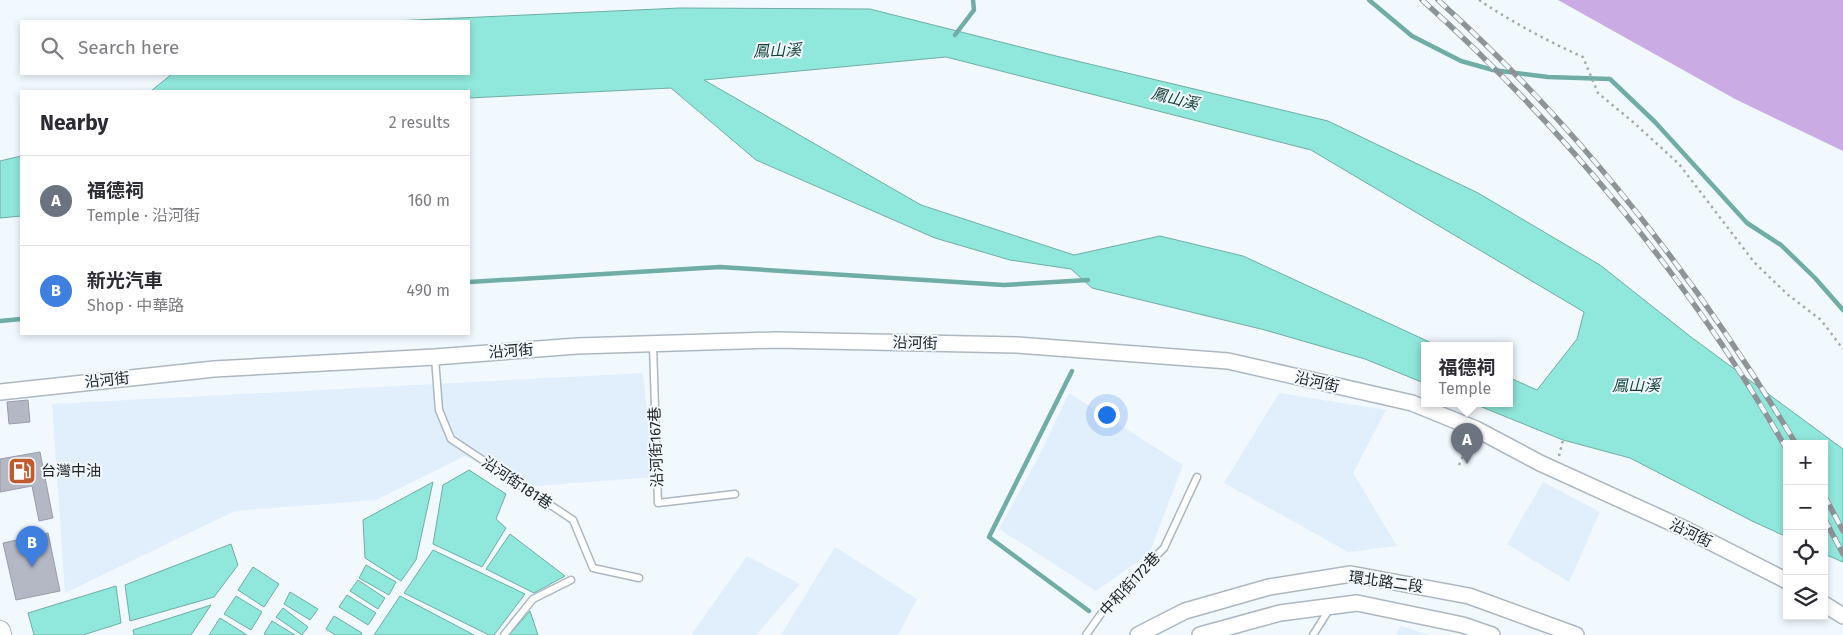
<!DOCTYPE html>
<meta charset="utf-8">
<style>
:root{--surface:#fff;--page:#f2f2f3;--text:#2b2b33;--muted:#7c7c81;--line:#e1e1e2;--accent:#1a73e8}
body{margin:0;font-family:"Fira Sans","Noto Sans TC",sans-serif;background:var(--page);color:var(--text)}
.controls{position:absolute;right:15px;bottom:15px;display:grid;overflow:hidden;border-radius:0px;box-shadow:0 2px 8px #0003}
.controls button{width:45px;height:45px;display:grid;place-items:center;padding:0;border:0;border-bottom:1px solid var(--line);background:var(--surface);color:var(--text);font:25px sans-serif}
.you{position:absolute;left:1106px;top:414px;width:18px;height:18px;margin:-12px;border:4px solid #fff;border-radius:50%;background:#1a73e8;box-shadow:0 0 0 8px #1a73e833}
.badge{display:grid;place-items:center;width:32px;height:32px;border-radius:50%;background:var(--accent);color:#fff;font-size:16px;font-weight:700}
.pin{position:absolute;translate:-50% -41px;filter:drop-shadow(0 1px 2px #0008)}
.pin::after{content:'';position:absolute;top:26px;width:18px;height:15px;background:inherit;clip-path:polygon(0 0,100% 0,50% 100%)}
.popup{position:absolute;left:1421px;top:342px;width:92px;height:65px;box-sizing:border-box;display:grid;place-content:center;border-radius:0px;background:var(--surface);filter:drop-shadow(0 1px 4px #0005);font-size:16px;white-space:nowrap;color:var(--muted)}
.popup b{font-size:19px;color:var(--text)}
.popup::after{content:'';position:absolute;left:50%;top:100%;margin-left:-10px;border:10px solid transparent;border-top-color:var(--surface)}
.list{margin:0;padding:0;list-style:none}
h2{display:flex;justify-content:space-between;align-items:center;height:65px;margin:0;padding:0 20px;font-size:21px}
h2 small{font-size:16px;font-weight:400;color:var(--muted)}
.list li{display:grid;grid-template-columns:32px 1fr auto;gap:15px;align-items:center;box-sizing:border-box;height:90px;padding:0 20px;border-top:1px solid var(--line)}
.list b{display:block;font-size:19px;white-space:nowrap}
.list p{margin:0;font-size:16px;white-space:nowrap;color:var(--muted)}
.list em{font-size:16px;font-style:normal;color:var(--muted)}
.icon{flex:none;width:28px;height:28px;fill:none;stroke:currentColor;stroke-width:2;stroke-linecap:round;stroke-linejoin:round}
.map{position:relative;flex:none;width:1843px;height:635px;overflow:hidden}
.search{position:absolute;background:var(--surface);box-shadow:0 2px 8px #0003;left:20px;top:20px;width:450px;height:55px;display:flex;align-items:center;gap:12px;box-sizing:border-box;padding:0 18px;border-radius:0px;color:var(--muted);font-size:19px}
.panel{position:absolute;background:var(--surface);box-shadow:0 2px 8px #0003;left:20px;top:90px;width:450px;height:245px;border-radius:0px}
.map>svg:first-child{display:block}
.built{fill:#e1effc}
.forest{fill:#caabe4}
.water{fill:#90e7db;stroke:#6fada6}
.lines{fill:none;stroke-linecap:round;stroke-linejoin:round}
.stream{stroke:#6fada6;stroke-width:4.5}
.building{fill:#b4b7c4;stroke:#9a9ca9}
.service-casing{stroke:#adb7c1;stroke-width:9}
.tertiary-casing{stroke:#adb7c1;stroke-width:18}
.primary-casing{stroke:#adb7c1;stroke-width:22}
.path{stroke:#a5aab0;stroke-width:2.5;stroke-dasharray:2.5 4;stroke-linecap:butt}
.service{stroke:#fff;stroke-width:6}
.tertiary{stroke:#fff;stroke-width:15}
.primary{stroke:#fff;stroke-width:20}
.rail-casing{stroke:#8e9499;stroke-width:5.5}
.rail{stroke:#f1f8fe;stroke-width:4;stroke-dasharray:11;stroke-linecap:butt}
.labels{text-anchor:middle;stroke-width:4;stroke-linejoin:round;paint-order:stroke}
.street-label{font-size:15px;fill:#212529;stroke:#f1f8fe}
.poi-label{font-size:15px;fill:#212529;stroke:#f1f8fe;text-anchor:start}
.water-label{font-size:16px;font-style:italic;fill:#19423d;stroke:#f1f8fe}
</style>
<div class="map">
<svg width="1843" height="635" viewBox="0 0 1843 635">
<rect width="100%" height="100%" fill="#f1f8fe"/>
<g class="built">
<path d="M 643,373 L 654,477 L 524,487 L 465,456 L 376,500 L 235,511 L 65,593 L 52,404 Z"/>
<path d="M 1069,393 L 1183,465 L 1149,554 L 1096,591 L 999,529 L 1039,456 Z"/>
<path d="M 1279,393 L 1386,410 L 1353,473 L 1397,546 L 1348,552 L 1224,483 Z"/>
<path d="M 1543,482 L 1600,512 L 1569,582 L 1507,544 Z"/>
<path d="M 835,547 L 917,599 L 898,635 L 781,635 Z"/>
<path d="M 747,556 L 800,584 L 756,635 L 691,635 Z"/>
<path d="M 1401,626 L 1430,635 L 1395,635 Z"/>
</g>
<path class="forest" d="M 1558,0 L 1843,0 L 1843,151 L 1735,99 Z"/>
<g class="water">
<path d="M 680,8 L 870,9 L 1056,56 L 1328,121 L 1478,193 L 1600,265 L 1691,337 L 1843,449 L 1843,562 L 1824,554 L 1824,444 L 1787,444 L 1787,537 L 1752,521 L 1630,458 L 1563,440 L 1472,403 L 1510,403 L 1510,378 L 1537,390 L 1577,339 L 1584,312 L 1311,150 L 946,57 L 704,80 L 921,205 L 1074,255 L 1160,236 L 1243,256 L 1436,345 L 1424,345 L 1424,383 L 1365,359 L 1265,330 L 1092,288 L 1071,269 L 1010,260 L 935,238 L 756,160 L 671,88 L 469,98 L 469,91 L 151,91 L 172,74 L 469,74 L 469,21 L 393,21 Z"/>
<path d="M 21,156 L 21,216 L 0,218 L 0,161 Z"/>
<path d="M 469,470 L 506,494 L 496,519 L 506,528 L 482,567 L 433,544 L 443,485 Z"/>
<path d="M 433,482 L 416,560 L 401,581 L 365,558 L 363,520 Z"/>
<path d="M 510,534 L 565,576 L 534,593 L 486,569 Z"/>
<path d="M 231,544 L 238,565 L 214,597 L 130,621 L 125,585 Z"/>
<path d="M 433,550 L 525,594 L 494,635 L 489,635 L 404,593 Z"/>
<path d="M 366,565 L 396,582 L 389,595 L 359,578 Z"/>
<path d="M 253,567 L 279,584 L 264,607 L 238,590 Z"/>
<path d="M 358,580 L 385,598 L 378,609 L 350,591 Z"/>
<path d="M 116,586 L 121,623 L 83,635 L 34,635 L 28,613 Z"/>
<path d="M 290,592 L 318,609 L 310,620 L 284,604 Z"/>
<path d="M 347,595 L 376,613 L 368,625 L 339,607 Z"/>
<path d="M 236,596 L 262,612 L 251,630 L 224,614 Z"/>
<path d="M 400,596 L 474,635 L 374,635 Z"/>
<path d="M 211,605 L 191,635 L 134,635 L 133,630 Z"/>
<path d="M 283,608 L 308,627 L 302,635 L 276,617 Z"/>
<path d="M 530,611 L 538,635 L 509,635 Z"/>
<path d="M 334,616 L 362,633 L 361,635 L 335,635 L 326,629 Z"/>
<path d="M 220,618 L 247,635 L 209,635 Z"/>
<path d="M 272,621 L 295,635 L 266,635 L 264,634 Z"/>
</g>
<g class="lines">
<g class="stream">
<path d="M 1369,0 L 1412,36 L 1461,61 L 1493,70 L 1548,77 L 1610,79 L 1655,122 L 1747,223 L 1781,245 L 1815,278 L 1843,310"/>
<path d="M 955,35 L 974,10 L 973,0"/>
<path d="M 469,282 L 720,267 L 1004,285 L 1088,280"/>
<path d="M 0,321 L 21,319"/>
<path d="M 1072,371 L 989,537 L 1089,611"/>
</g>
</g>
<g class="building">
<path d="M 28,400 L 30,422 L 9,424 L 7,402 Z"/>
<path d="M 40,452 L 53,518 L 39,521 L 32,486 L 0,492 L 0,459 Z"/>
<path d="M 48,533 L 60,591 L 16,600 L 3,543 Z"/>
</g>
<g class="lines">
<defs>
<g id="service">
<path d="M 653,345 L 658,503 L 735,494"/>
<path d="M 435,358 L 439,410 L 451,439 L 573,520 L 593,568 L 639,578"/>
<path d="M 504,635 L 533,599 L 571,580"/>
<path d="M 1086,635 L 1103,611 L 1164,548 L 1197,477"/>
<path d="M 1313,635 L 1330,608"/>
</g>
<g id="tertiary">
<path d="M 0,392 L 214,369 L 435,357 L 577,346 L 776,340 L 1017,345 L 1228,361 L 1412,403 L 1476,429 L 1540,463 L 1685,529 L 1787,581"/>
<path d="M 1824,604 L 1843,616"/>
<path d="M 1138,635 L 1185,611 L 1269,587 L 1351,574 L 1469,596 L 1576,635"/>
<path d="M 1200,635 L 1280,613 L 1357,603 L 1463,625 L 1492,635"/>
</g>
<path id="primary" d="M 0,631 L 1,635"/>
</defs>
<use href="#service" class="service-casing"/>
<use href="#tertiary" class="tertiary-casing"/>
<use href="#primary" class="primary-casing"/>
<g class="path">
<path d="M 1479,0 C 1512,22 1547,41 1583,57 L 1598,93 L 1633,122 L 1679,164 L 1754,262 L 1787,294 L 1821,320 L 1843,349"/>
<path d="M 1559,456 L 1563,440"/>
<path d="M 1459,465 L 1470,441"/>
</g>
<use href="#service" class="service"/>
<use href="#tertiary" class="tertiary"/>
<use href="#primary" class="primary"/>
<defs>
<g id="rail">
<path d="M 1422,0 C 1564,127 1693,284 1787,450"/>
<path d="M 1438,0 C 1580,128 1698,280 1796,444"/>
<path d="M 1824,495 L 1843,531"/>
<path d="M 1824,518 L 1843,554"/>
</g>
</defs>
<use href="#rail" class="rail-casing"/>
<use href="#rail" class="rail"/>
</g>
<defs>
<symbol id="fuel-square" viewBox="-11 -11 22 22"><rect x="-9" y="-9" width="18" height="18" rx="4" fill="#c15b2d" stroke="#f1f8fe"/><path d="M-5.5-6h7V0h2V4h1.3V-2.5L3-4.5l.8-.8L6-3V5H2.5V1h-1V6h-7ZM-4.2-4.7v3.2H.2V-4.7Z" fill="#fff"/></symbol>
</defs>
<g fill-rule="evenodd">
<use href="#fuel-square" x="6" y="455" width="32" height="32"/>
</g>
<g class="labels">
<g class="street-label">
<text transform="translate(915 343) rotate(1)" y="5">沿河街</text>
<text transform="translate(511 351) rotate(-4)" y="5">沿河街</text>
<text transform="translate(107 380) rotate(-6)" y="5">沿河街</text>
<text transform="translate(1317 382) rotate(13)" y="5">沿河街</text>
<text transform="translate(656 447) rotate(-92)" y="5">沿河街167巷</text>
<text transform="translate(517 483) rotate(34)" y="5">沿河街181巷</text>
<text transform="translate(1691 533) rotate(26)" y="5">沿河街</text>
<text transform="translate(1386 582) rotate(8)" y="5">環北路二段</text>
<text transform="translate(1130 584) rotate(-47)" y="5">中和街172巷</text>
</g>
<g class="poi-label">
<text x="41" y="476">台灣中油</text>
</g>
<g class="water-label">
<text transform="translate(777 50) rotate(-2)" y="6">鳳山溪</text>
<text transform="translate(1175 98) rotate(14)" y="6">鳳山溪</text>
<text x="1636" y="391">鳳山溪</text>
</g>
</g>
</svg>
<div class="controls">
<button>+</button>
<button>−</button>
<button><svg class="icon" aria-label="locate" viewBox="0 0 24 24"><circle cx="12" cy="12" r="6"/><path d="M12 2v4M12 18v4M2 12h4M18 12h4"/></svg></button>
<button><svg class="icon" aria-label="layers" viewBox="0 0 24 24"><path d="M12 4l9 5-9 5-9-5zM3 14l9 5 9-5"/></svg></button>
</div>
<div class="you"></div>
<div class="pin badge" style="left:1467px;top:464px;background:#6b7280">A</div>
<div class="popup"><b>福德祠</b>Temple</div>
<div class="pin badge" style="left:32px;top:567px;background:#3f7fe0">B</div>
<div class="search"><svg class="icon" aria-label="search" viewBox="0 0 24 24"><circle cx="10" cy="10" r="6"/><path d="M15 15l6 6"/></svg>Search here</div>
<section class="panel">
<h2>Nearby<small>2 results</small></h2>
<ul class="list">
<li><span class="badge" style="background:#6b7280">A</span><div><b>福德祠</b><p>Temple · 沿河街</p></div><em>160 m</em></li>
<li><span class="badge" style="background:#3f7fe0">B</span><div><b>新光汽車</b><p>Shop · 中華路</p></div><em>490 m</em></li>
</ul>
</section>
</div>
